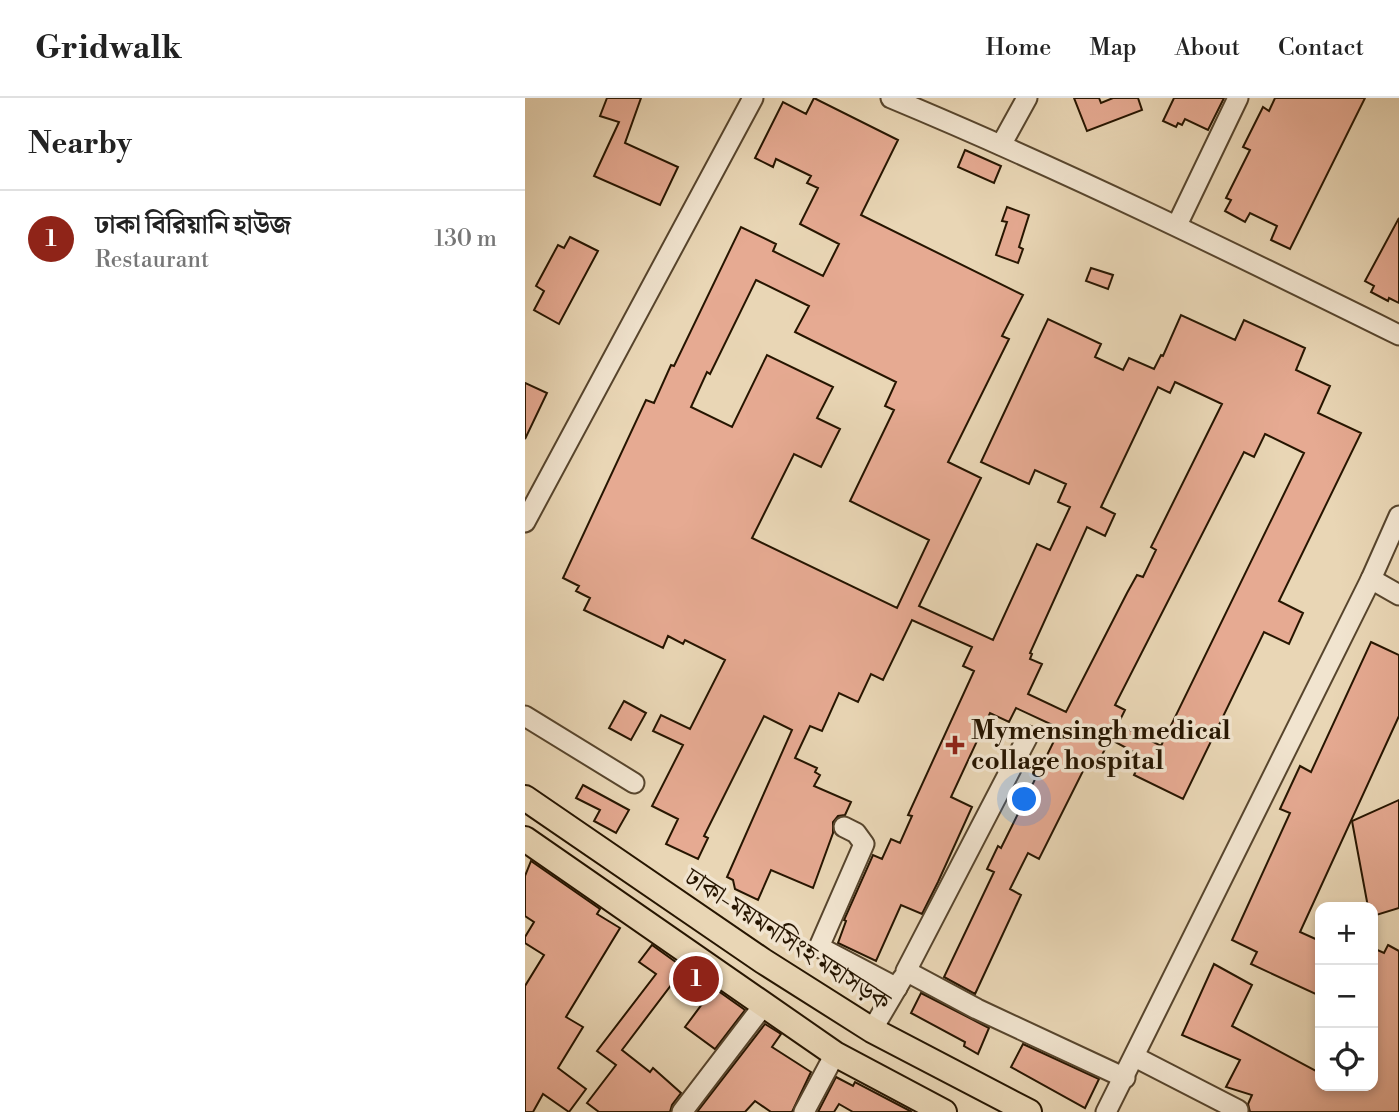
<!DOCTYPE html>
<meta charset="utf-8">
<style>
:root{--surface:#fff;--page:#f2f2f2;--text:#222;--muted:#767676;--line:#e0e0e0;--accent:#8f2418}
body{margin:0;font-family:"Libre Bodoni","Noto Serif Bengali",serif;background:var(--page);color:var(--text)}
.controls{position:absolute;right:21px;bottom:21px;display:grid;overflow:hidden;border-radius:14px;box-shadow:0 4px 10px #0003}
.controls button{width:63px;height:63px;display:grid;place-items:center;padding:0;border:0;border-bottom:2px solid var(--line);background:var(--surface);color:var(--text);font:35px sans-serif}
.you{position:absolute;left:500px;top:702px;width:24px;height:24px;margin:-18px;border:5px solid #fff;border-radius:50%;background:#1a73e8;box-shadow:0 0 0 10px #1a73e833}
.badge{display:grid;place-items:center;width:46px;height:46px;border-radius:50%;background:var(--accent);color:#fff;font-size:23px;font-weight:700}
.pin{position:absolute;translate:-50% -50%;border:4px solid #fff;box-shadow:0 2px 7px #0006}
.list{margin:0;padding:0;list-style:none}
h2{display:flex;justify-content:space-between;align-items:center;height:91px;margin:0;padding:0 28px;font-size:30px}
h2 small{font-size:23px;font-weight:400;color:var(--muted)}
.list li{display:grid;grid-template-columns:46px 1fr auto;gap:21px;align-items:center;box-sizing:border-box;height:98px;padding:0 28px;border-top:2px solid var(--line)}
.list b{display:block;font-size:26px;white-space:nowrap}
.list p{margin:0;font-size:23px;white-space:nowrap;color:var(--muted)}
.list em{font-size:23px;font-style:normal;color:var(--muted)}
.icon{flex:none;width:38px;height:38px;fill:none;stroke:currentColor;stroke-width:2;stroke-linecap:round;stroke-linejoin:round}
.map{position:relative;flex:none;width:874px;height:1014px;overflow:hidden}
header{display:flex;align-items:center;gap:42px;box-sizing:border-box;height:98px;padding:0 35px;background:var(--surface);border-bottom:2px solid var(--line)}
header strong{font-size:33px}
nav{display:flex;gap:38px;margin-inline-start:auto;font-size:24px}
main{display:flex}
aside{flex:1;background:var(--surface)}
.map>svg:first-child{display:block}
.building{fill:#e6aa92;stroke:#261500;stroke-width:2;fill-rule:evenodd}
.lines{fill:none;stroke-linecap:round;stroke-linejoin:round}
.minor-casing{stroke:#57452d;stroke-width:23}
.major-casing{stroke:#261500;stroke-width:28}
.minor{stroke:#f1e4cf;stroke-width:19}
.major{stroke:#e9d6b5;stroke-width:24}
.poi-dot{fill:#8f2418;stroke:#f1e4cf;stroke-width:2.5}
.labels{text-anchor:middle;stroke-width:7;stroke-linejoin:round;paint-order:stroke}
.poi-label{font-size:26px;font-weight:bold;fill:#261500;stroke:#f1e4cf;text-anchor:start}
.street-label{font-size:26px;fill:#261500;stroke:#f1e4cf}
</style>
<header>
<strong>Gridwalk</strong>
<nav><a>Home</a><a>Map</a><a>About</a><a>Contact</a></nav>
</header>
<main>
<aside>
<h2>Nearby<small></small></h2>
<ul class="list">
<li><span class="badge">1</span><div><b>ঢাকা বিরিয়ানি হাউজ</b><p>Restaurant</p></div><em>130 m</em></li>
</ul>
</aside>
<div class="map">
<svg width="874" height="1014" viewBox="0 0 874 1014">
<rect width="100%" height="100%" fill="#e9d6b5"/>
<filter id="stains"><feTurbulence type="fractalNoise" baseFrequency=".00286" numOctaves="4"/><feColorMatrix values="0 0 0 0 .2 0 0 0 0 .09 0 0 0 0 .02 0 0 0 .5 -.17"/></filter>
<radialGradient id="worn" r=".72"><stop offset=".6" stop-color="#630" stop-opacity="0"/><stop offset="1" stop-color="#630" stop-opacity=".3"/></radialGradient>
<g class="building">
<path d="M 82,0 L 116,0 L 100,45 L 153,69 L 135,107 L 69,78 L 94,24 L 75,18 Z"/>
<path d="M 289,0 L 373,42 L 336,117 L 498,197 L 477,238 L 484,241 L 423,364 L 456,380 L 394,508 L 468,542 L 512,446 L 525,452 L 545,409 L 533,404 L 541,386 L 510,372 L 504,386 L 456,364 L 523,221 L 576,246 L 570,259 L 598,272 L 604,260 L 629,271 L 636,257 L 638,258 L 656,217 L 710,242 L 719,222 L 780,250 L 771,272 L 805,288 L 793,315 L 836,335 L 754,503 L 778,515 L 764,546 L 739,534 L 658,701 L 609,677 L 618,659 L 585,641 L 573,665 L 564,661 L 514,761 L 503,755 L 485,791 L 496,797 L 450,896 L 419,879 L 469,774 L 462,771 L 473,748 L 476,750 L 529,643 L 527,642 L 534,630 L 491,610 L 484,624 L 465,615 L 426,699 L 447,709 L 413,784 L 397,816 L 376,807 L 351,863 L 313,845 L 321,823 L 319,822 L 348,757 L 357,761 L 366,741 L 375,745 L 387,718 L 383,717 L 449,573 L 438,568 L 447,549 L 387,522 L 358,582 L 346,576 L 333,604 L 314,595 L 297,633 L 285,628 L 270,660 L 292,670 L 290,674 L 295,677 L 289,688 L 326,704 L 320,717 L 313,718 L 308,724 L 308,735 L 288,790 L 246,772 L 233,802 L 210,791 L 208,782 L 202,779 L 267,632 L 239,618 L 179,738 L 183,740 L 173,761 L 141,746 L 153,721 L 127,708 L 158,647 L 128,633 L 136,617 L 165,631 L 200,562 L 160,542 L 158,546 L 143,538 L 138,550 L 59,512 L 65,500 L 51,493 L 54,488 L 38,480 L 121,302 L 129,305 L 146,267 L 149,268 L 216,129 L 251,146 L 248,153 L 298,178 L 314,146 L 275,126 L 293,90 L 282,85 L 286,78 L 251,61 L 248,69 L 230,60 L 258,4 L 281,16 ZM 231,182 L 284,208 L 270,234 L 371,284 L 360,308 L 369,312 L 325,403 L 404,442 L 372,510 L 227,440 L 269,356 L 296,369 L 315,331 L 292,320 L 308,289 L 242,257 L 207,329 L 166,309 L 182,274 L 185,276 ZM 650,284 L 697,306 L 626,449 L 631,452 L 618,479 L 612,477 L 602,495 L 541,614 L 503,596 L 517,566 L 505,561 L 507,556 L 505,555 L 562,429 L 580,438 L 590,416 L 576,409 L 633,289 L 645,295 ZM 740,336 L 779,355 L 636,648 L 593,626 L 600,612 L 590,607 L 719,354 L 729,359 Z"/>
<path d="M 549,0 L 574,0 L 576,5 L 588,0 L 613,0 L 617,12 L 562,33 Z"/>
<path d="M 649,0 L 699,0 L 683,32 L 660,21 L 657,27 L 653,25 L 651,29 L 638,23 Z"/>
<path d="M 750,0 L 840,0 L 765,151 L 746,142 L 752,128 L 725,115 L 720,124 L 700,113 L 706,102 L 701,100 L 725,52 L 718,49 L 738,9 L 744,13 Z"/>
<path d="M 440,52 L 476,68 L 469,85 L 433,69 Z"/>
<path d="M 482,109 L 504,117 L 494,149 L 498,151 L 493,165 L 471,157 L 482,124 L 477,123 Z"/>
<path d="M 874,120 L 874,205 L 864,200 L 863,203 L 846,194 L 849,188 L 840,183 Z"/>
<path d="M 45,139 L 73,153 L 34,226 L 9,212 L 19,193 L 11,188 L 33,147 L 39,150 Z"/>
<path d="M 566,170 L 588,177 L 583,191 L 561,183 Z"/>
<path d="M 0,285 L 22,295 L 0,341 Z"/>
<path d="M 846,544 L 874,557 L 874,618 L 775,834 L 795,843 L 795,898 L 726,866 L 732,854 L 707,842 L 765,715 L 755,711 L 775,668 L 786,674 Z"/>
<path d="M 99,603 L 121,615 L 106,642 L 84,630 Z"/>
<path d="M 58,687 L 104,712 L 91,735 L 69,723 L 75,712 L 51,700 Z"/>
<path d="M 874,702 L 874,810 L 848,818 L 848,809 L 843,809 L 827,723 Z"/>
<path d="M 6,763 L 75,811 L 72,816 L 95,830 L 41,919 L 58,929 L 33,970 L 61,991 L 44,1014 L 18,996 L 8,1014 L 0,1014 L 0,888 L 19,857 L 0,845 L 0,839 L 9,824 L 0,818 L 0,778 Z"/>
<path d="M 127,847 L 159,870 L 97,952 L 125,974 L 128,970 L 156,995 L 147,1007 L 145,1014 L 74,1014 L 62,1005 L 91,967 L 72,953 L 131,876 L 114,864 Z"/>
<path d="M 863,847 L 874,853 L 874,1014 L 725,1014 L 723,1006 L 727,997 L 701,989 L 715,962 L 657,937 L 689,866 L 727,887 L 707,928 L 795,975 L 795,988 L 848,988 L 848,850 L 859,855 Z"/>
<path d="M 189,890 L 220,912 L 190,951 L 160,929 Z"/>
<path d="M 396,895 L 464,930 L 453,956 L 439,948 L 440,944 L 386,915 Z"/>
<path d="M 240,926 L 256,936 L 247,949 L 286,974 L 267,1014 L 246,1014 L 230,1003 L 220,1014 L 172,1014 Z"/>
<path d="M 498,946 L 574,981 L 560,1010 L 486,969 Z"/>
<path d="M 311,979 L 328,988 L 330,984 L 387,1014 L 328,1014 L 314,1006 L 309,1014 L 293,1014 Z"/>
</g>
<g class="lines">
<defs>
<g id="minor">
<path d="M 366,0 C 539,72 706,154 874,237"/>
<path d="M 476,47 L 502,0"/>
<path d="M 652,127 L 713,0"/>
<path d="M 0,424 L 228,0"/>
<path d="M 846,481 L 874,497"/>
<path d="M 0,618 L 109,685"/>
<path d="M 503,638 L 381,873 L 452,911 L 600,980"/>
<path d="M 319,729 L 331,735 L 339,746 L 294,849 L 372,890"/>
<path d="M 347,932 L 377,881"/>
<path d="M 610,959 L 713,1012"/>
<path d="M 157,1014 L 238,908"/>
<path d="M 279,1014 L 310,956"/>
<path d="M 581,1014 L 846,481 L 874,418"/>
</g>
<g id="major">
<path d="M 0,700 L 238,863 L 347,932 L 504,1014"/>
<path d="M 0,741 L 310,956 L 419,1014"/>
</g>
</defs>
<use href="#minor" class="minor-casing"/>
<use href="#major" class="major-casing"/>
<use href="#minor" class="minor"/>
<use href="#major" class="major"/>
</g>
<path class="poi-dot" d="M426.5 636.5h7v7h7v7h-7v7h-7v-7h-7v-7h7z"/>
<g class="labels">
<g class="poi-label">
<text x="446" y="641">Mymensingh medical<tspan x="446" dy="30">collage hospital</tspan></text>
</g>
<g class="street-label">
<text transform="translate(263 841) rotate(33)" y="9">ঢাকা-ময়মনসিংহ মহাসড়ক</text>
</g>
</g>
<rect width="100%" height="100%" filter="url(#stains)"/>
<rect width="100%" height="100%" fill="url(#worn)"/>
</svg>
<div class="controls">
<button>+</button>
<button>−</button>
<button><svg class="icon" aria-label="locate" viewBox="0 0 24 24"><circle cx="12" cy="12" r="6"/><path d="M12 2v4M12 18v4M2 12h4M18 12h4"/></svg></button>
</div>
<div class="you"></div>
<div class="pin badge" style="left:171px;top:881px">1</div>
</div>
</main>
